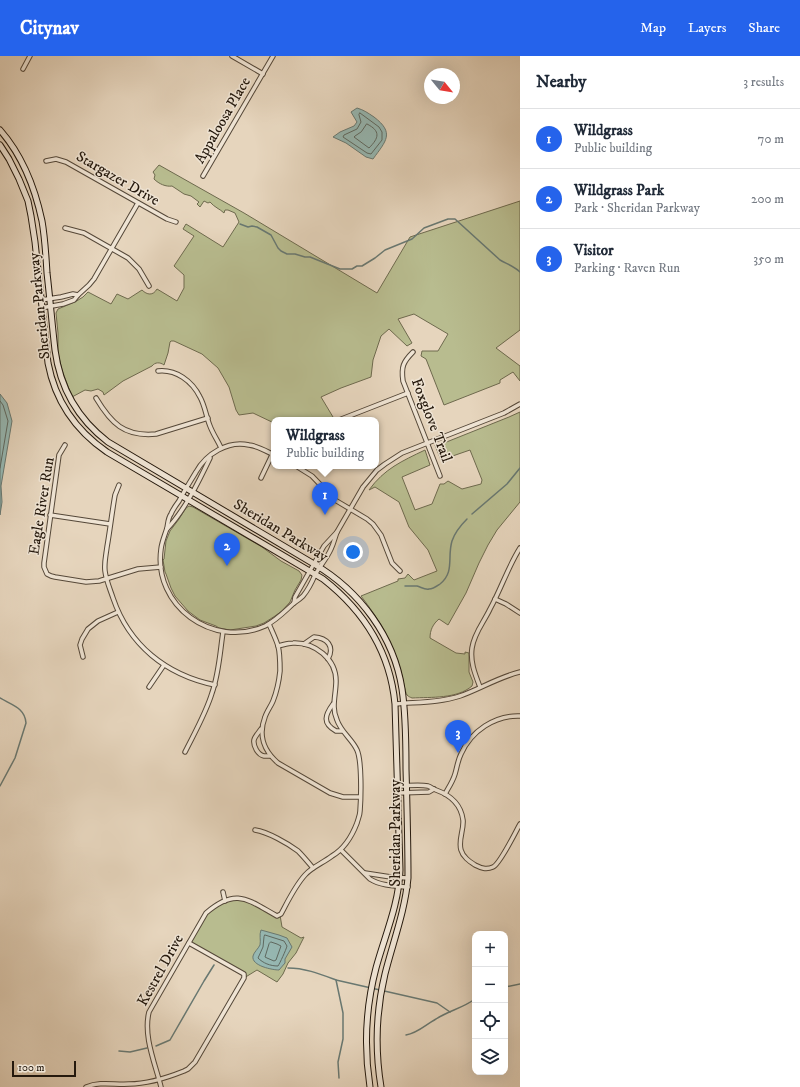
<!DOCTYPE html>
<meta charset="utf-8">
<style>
:root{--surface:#fff;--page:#f6f6f7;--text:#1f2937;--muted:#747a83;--line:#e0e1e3;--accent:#2563eb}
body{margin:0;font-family:"IM FELL DW Pica",serif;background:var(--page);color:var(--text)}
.controls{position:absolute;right:12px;bottom:12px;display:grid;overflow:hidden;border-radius:8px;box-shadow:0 4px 16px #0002}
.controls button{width:36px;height:36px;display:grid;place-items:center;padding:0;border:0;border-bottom:1px solid var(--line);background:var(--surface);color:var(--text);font:20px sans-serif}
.compass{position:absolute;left:424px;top:12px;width:36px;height:36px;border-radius:50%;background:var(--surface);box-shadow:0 4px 16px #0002;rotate:120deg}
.scale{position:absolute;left:12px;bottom:10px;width:64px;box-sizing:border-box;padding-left:4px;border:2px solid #25190d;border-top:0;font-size:11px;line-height:14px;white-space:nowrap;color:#25190d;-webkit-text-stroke:3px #efe4d4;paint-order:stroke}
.you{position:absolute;left:353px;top:496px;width:14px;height:14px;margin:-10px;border:3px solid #fff;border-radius:50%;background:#1a73e8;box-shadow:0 0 0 6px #1a73e833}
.badge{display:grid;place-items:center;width:26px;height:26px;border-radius:50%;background:var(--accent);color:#fff;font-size:13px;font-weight:700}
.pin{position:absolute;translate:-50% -33px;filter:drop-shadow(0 1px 2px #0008)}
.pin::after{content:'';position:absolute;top:21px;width:14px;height:12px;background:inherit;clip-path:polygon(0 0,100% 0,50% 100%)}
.popup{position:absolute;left:271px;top:361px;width:108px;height:52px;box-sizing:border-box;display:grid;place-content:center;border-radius:8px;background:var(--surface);filter:drop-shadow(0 1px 3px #0005);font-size:13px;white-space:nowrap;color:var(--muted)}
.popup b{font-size:15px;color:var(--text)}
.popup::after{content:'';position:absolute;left:50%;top:100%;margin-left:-8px;border:8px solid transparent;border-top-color:var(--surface)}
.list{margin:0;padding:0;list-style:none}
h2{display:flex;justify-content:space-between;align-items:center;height:52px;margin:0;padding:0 16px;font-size:17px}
h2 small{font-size:13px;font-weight:400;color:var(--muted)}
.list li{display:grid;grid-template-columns:26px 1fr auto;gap:12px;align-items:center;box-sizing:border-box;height:60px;padding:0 16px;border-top:1px solid var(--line)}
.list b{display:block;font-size:15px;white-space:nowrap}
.list p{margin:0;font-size:13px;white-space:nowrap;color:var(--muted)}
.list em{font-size:13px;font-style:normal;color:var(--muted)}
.icon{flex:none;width:22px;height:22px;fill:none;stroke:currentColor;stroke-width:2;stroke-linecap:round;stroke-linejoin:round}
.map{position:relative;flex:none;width:520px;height:1031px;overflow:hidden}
header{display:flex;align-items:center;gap:24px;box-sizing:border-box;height:56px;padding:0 20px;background:var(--accent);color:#fff}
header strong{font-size:19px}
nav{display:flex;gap:22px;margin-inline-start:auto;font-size:14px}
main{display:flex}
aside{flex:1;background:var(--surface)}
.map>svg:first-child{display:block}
.green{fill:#b8bc8f;stroke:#6e6a4e}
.water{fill:#96b8b3;stroke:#697871}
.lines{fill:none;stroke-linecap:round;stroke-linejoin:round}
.shore{stroke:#5e6860;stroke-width:1}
.stream{stroke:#697871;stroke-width:1.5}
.minor-casing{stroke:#554839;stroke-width:5.5}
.secondary-casing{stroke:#25190d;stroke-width:7}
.minor{stroke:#efe4d4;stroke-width:3.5}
.secondary{stroke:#efe4d4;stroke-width:5}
.labels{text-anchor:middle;stroke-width:3;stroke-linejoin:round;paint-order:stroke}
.street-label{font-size:15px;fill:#25190d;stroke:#efe4d4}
</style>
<header>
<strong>Citynav</strong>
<nav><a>Map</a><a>Layers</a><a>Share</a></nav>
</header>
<main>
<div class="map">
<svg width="520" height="1031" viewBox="0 0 520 1031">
<rect width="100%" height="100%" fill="#e6d5bd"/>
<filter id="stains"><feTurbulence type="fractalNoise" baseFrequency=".005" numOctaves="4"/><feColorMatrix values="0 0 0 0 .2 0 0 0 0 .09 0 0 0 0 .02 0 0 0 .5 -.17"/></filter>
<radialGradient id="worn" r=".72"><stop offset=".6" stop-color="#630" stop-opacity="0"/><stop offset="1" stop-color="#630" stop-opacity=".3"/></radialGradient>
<g class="green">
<path d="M 159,109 L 244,157 L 377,237 L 410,181 L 520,145 L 520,274 L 496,292 L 520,310 L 520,325 L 513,316 L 500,324 L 500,327 L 444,349 L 426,303 L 421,300 L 422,295 L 438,295 L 448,278 L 414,258 L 398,263 L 412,287 L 407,290 L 389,273 L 381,280 L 373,304 L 371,321 L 341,332 L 321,341 L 333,361 L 329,364 L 274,364 L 274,367 L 253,357 L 239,359 L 236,354 L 229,331 L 218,312 L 202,298 L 174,285 L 171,285 L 170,286 L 168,297 L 164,309 C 160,306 155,306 152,310 L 123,325 L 104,339 L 103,336 L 98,333 L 91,335 L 85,334 L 72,341 L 62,314 L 58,297 L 58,277 L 56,257 L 58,253 L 75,246 L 83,241 L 88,236 L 111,248 L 117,238 L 128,243 L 142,234 C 147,239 153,240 157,233 L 177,245 L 184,232 L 184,219 L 174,210 L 194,180 L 183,173 L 186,168 L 223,191 L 239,166 L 235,157 L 228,154 L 225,154 L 224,157 C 220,153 214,151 210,146 L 208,147 L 204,145 L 200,151 L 197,148 L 199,146 L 191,140 L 184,138 L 172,130 C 166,131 159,128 154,123 L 155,119 L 153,116 Z"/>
<path d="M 520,356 L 520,446 L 497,474 L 488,489 L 479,507 L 466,537 L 448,569 L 439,563 C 433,568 430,574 430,582 L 456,597 L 465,598 L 465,596 L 469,597 L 469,616 L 473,626 L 472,630 C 457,643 431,641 412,642 C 410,641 409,641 407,639 C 405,637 402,617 400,612 C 392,585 378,562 361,540 L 398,525 L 398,523 L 405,522 L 408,518 L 414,524 L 437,515 L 428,494 L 409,471 L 399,446 L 375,431 L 369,434 C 384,413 402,405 425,394 L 430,409 L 402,421 L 415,454 L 432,448 L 440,428 L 444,428 L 448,425 L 462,433 L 481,428 L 482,424 L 470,394 L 441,404 L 435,389 L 439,389 L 509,361 Z"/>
<path d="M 189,450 L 193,451 L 262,491 L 281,505 L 299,515 L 302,519 L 301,524 L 295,534 L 290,546 L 282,555 L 275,560 L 264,567 L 256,570 L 230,574 L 219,572 L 216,570 L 200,564 L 188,555 L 175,540 L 171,532 L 166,518 L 165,516 L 163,504 L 164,503 L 166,485 L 170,475 L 179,463 L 186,452 Z"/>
<path d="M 243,843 L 277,860 L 280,859 L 282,871 L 301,882 L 304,881 L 296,897 L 288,907 L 283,918 L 277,926 L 257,914 L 244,922 L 244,918 L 189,887 L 206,857 L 227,844 Z"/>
</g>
<g class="water">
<path d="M 357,52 C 364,54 368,57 374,61 C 395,77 386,85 373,103 L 366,101 L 346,87 L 333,81 L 340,76 L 354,70 L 357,66 L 351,56 Z"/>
<path d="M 0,338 L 7,347 L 12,365 L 1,430 L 2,446 L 0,459 Z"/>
<path d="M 261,874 L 279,879 L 287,882 L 292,891 L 285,903 L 285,907 L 279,914 C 273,914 251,910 253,900 C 254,896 258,893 260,889 C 261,884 259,879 261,874 Z"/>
</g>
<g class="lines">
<g class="shore">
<path d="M 360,57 L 379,71 L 382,76 L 382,84 L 371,98 L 367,97 L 343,81 L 344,79 L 357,73 L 361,66 L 359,59 Z"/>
<path d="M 367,68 C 381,75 379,82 369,92 L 354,81 L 355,80 L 361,76 Z"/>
<path d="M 0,345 L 3,349 L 8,365 L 0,412"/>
<path d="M 265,879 L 284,885 L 287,890 C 286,894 280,907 278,910 C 270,910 263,907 258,902 L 263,891 L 264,881 Z"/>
<path d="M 271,886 L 277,888 L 281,890 L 276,904 L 274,905 L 267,902 L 265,901 L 269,888 Z"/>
</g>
<g class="stream">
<path d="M 240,168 L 248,171 L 252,170 L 257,171 L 271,179 L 278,192 L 281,195 L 287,198 L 295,198 L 305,201 L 310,201 L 340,213 L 352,213 L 357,210 L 362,210 L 375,202 L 385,194 L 412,183 L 424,172 L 448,163 L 455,163 L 500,204 C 507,208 514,210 520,216"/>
<path d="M 472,458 L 507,428 L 520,412"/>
<path d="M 405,530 C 409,530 413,530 417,530 C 421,531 425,534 429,533 C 433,533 437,530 440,528 C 455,516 447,501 452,485 C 455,476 461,469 467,463"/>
<path d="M 0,642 C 12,649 25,652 26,667 L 15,702 L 0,730"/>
<path d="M 288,912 C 305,912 320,918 336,924 L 343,957 L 343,983 L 338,1006 L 339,1022"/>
<path d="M 336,924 L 437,947 L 450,956"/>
<path d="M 505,931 L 520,928"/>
<path d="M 406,979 C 418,977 425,969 436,963 C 448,955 463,952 475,943"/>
<path d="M 156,990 L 170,984 L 204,925 L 214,909"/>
<path d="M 119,995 L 130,996 L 147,992"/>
</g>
<defs>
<g id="minor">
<path d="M 232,0 L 263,18"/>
<path d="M 23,13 L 30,0"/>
<path d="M 46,105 L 56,103 L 66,106 L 167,163 L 176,166"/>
<path d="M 203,120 L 273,0"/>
<path d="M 65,172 L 84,177 L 128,202 L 139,213 L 149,230"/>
<path d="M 41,244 L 61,241 L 73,238 L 78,239"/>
<path d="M 41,252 L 63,248 L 74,244 L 78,239 L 89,229 L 94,223 L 138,147"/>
<path d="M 413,296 C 403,306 401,311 403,325 L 440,420"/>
<path d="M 158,315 C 176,313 192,325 200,341 C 205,350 206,360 210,370 C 213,378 218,385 221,392"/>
<path d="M 96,342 C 111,367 124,381 156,378 L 208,362"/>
<path d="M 339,364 L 408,337"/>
<path d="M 65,389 L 59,399 L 44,507 L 44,511 L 47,518 L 51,520 L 55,521 L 86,526 L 99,525 L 138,513 L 161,511"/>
<path d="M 274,399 C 266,395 258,390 249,389 C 228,384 206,398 196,416 C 190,426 184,435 179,445 C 176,449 173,453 171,458 C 168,462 168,467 167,472 C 165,479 162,485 161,493 C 153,550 213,593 265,570 C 277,564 284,556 294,547 C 297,545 300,543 303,540 C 308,534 312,526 315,519 C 320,510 327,502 331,493 C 334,487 335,481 337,476"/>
<path d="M 296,410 L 312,420 L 335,444 L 367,463 L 373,468 L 381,479 L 392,507 L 400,515"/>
<path d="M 261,422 L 272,399"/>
<path d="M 119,429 L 115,439 C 112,456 110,474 107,491 C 106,499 104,507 105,515 C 106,524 110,533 113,542 C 129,589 166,619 215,629"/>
<path d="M 50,459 L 110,468"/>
<path d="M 167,473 C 185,454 199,425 210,402"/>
<path d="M 495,543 L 506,548 L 520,557"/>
<path d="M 294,547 L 295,541 L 324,490 L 337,476 L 363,431 L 377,414 L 385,408 L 402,397 L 504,357 L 520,348"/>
<path d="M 269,568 C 272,575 276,583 278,590 C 280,597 280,608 280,615 C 279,625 277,635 273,645 C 271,650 267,655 265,661 C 258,679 264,695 278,707 L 330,737 L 343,741 L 360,741"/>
<path d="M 304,588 L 314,581 C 327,582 335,590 328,603"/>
<path d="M 83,601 L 80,589 L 82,583 L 88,573 L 98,565 L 118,556"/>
<path d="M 149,631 L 164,609"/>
<path d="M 480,631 C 475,618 470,606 472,592 C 474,577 484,566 490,553 C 501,533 508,511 520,492"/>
<path d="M 333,648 C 325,659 322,667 336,675 L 342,675"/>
<path d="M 395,648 C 416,646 439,647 460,640 C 480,633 499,621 520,616"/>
<path d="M 261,673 C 259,676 255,680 254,684 C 253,690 258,699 264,700 C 264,700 270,700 270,700"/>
<path d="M 185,696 C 195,676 206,657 212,637 C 219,617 220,596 223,576"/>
<path d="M 398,730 C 407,730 419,728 428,730 C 431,731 433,733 436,734 C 450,739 461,748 463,764 C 464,774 458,784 461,794 C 463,801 469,805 475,809 C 481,812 486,814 493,811 C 500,808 515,777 520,768"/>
<path d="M 398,737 L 429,736 L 434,733"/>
<path d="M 445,738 C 449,731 453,725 455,718 C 457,711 458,704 461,698 C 471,675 495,659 520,660"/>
<path d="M 255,774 C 268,776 287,787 298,795 C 303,800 308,806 313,812"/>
<path d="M 341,794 L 370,823 C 381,830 395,830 408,831"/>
<path d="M 365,817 L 391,821 L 408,822"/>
<path d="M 223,836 L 225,845"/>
<path d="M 86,1031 C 101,1025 114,1029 129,1028 C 146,1028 169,1021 184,1015 L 188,1013 L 195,1006 L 244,922 L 244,918 L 189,887"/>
<path d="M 161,1031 C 155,1007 143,980 149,956 L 206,857 C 236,831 248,844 277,860 L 281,858 C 288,845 295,830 305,819 C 312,811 323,807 332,800 C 344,793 352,780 357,767 C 358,763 360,759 360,755 C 361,742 362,705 357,694 C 352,683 341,676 337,664 C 331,651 336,639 336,625 C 336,603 315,586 293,587 C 288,587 283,589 278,590"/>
</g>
<g id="secondary">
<path d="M 0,74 C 22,99 35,132 42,165 C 45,182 46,200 47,217 C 50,243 52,268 55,294 C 60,332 78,363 108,386 L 314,508 C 360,535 394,581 402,633 C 406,659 406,686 406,713 C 407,749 408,786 408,822 C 405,855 393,886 385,918 C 376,955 375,994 381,1031"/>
<path d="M 0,89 L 9,103 L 19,123 L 28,145 L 31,160 L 35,186 L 48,307 C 55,344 75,374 107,396 L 323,523 C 364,555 390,595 395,648 L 400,814 C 399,848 385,879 376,912 C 366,950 364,992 370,1031"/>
</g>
</defs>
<use href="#minor" class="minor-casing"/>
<use href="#secondary" class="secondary-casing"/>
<use href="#minor" class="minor"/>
<use href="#secondary" class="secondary"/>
</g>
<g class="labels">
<g class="street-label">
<text transform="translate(222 64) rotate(-60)" y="5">Appaloosa Place</text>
<text transform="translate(118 122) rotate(30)" y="5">Stargazer Drive</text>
<text transform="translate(39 250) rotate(-96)" y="5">Sheridan Parkway</text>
<text transform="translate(432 364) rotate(69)" y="5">Foxglove Trail</text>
<text transform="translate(41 450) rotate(-81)" y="5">Eagle River Run</text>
<text transform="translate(281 474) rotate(31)" y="5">Sheridan Parkway</text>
<text transform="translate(395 777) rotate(-90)" y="5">Sheridan Parkway</text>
<text transform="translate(160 914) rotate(-61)" y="5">Kestrel Drive</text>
</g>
</g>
<rect width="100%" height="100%" filter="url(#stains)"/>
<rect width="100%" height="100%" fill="url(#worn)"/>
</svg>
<div class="controls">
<button>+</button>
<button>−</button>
<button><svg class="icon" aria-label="locate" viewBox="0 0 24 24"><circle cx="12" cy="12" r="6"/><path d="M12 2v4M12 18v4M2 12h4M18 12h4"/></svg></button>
<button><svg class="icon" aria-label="layers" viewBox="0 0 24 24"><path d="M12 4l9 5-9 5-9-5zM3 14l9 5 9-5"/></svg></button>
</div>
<svg class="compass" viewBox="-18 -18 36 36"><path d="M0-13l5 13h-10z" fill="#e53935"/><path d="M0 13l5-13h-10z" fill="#747a83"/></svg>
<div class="scale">100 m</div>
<div class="you"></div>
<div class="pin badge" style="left:325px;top:459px">1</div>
<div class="popup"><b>Wildgrass</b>Public building</div>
<div class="pin badge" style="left:227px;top:510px">2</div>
<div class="pin badge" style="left:458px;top:697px">3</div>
</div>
<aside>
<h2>Nearby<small>3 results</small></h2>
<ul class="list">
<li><span class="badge">1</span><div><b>Wildgrass</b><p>Public building</p></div><em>70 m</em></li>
<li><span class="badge">2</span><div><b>Wildgrass Park</b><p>Park · Sheridan Parkway</p></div><em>200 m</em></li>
<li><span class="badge">3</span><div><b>Visitor</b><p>Parking · Raven Run</p></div><em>350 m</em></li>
</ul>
</aside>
</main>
